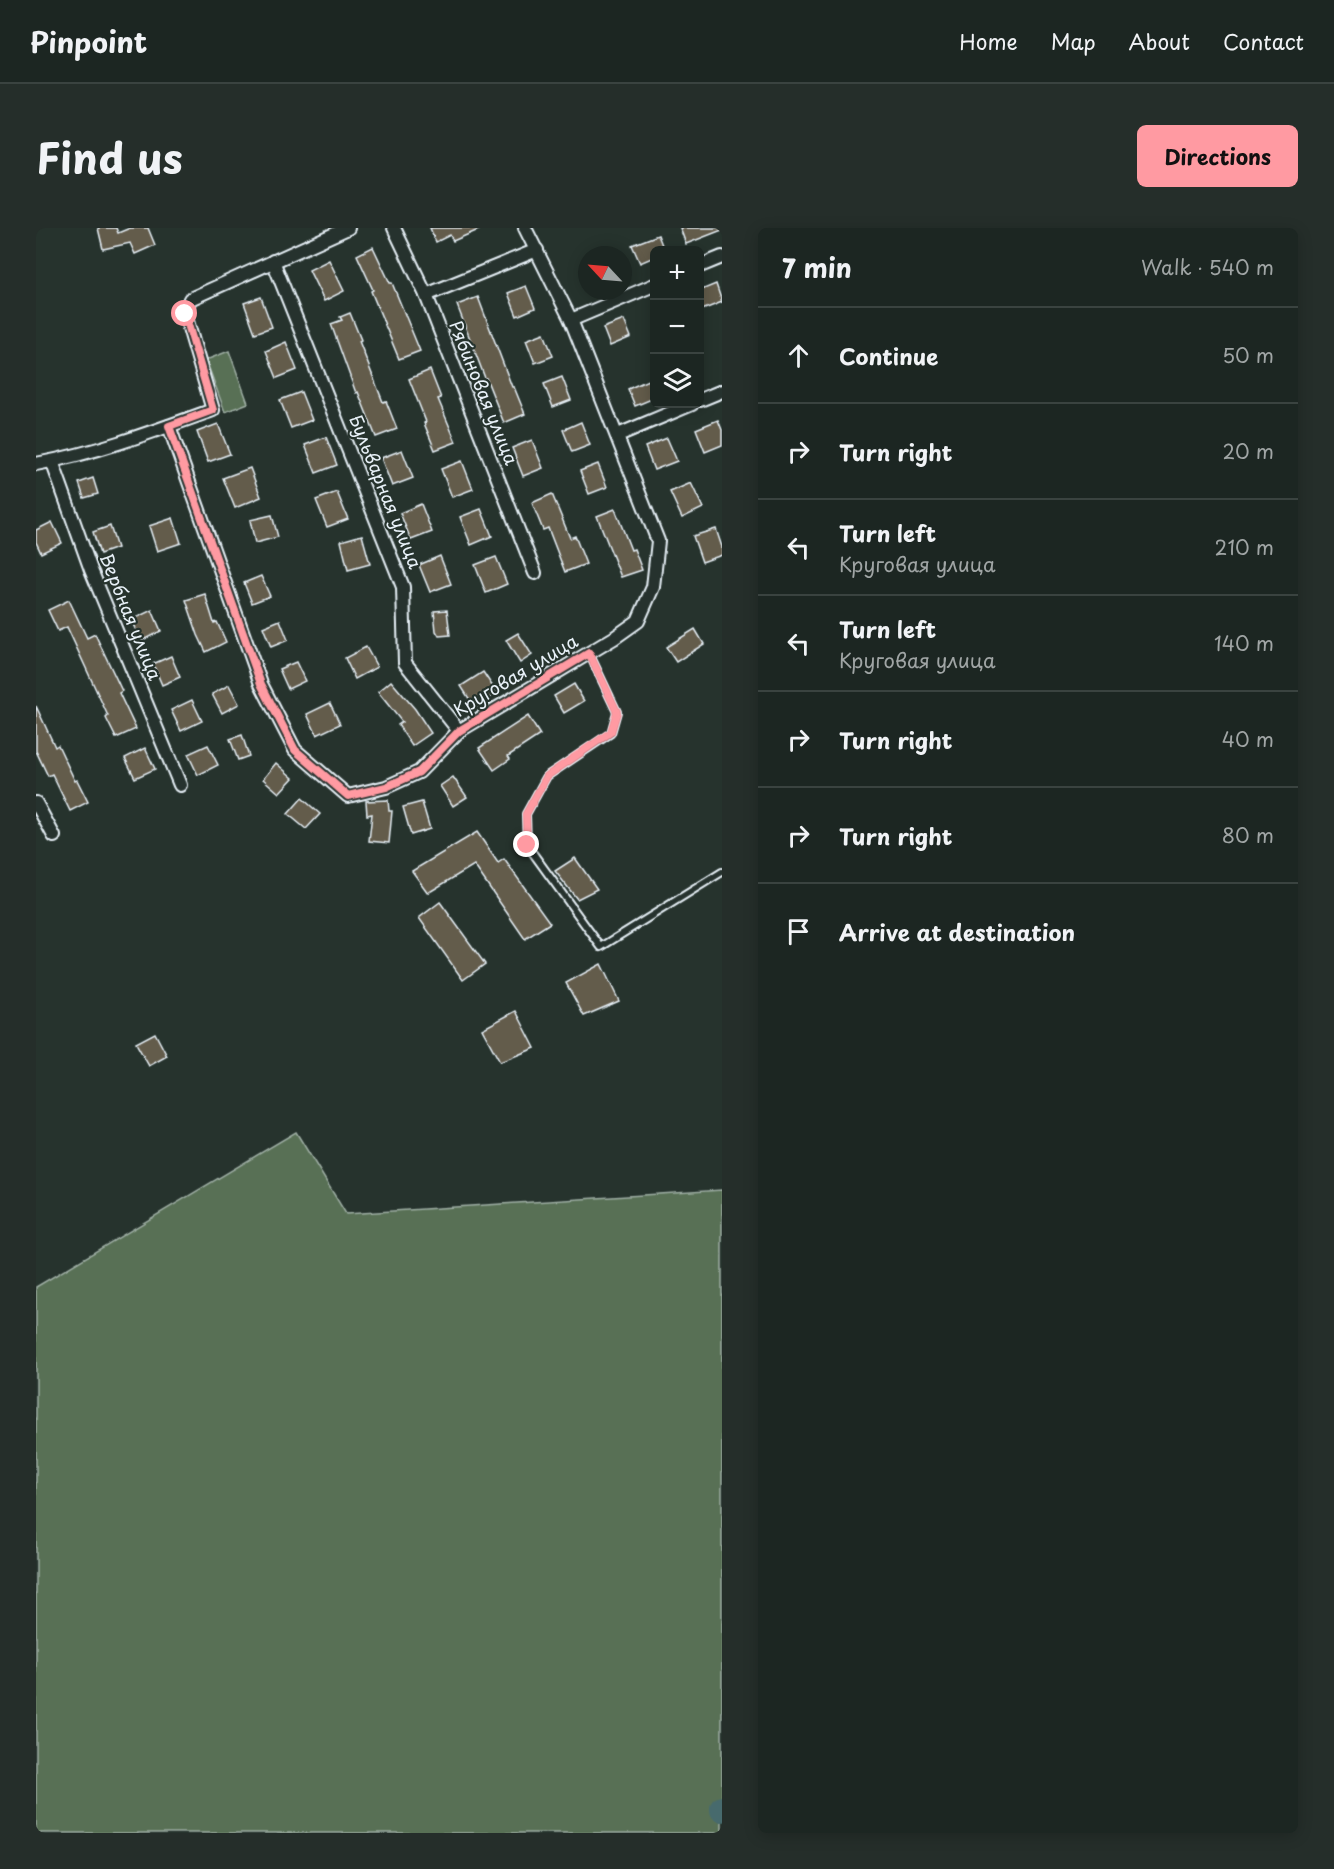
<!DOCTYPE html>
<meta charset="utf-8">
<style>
:root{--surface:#1c2622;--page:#252e2a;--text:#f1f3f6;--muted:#a0a5a5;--line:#3a4340;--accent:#ff9aa2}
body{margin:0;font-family:"Playpen Sans",sans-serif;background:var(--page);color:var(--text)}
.controls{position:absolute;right:18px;top:18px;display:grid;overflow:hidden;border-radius:9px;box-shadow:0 3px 15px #0003}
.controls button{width:54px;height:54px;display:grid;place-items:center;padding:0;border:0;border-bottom:2px solid var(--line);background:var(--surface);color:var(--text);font:30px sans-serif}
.compass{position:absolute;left:542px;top:18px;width:54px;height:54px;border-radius:50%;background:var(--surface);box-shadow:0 3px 15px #0003;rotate:296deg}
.stop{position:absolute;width:18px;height:18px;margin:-14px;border:4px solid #ff9aa2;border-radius:50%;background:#fff}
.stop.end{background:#ff9aa2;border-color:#fff;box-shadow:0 2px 6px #0008}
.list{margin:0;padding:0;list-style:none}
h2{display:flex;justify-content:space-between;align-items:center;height:78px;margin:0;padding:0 24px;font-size:26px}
h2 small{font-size:20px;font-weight:400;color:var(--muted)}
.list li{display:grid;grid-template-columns:39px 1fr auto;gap:18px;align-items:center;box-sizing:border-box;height:96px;padding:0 24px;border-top:2px solid var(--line)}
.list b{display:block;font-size:22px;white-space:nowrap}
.list p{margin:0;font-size:20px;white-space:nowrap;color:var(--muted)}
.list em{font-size:20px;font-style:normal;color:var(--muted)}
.icon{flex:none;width:33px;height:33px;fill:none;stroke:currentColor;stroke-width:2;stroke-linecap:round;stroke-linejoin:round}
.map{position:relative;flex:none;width:686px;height:1605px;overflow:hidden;border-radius:9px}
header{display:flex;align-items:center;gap:36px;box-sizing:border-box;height:84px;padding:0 30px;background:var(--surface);border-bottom:2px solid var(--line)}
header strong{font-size:28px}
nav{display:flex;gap:33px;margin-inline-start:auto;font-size:21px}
.intro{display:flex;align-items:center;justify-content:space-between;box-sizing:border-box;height:144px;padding:0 36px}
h1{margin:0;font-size:42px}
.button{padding:15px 27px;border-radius:9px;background:var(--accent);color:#111;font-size:21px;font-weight:700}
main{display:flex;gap:36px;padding:0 36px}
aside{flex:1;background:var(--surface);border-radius:9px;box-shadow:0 3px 15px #0003}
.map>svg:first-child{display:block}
.green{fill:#587055;stroke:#a0b0a6;stroke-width:1.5}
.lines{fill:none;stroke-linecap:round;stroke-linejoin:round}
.river{stroke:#476b6d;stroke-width:24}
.building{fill:#645c4c;stroke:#e8f1f8;stroke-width:1.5}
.service-casing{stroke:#e8f1f8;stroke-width:10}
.minor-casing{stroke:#e8f1f8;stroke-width:16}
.service{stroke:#26332d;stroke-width:6}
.minor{stroke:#26332d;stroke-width:12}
.route{stroke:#ff9aa2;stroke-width:8}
.labels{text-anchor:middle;stroke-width:4.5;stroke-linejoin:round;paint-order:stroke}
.street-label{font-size:18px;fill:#e8f1f8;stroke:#26332d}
</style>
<header>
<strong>Pinpoint</strong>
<nav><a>Home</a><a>Map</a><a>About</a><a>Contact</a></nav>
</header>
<div class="intro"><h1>Find us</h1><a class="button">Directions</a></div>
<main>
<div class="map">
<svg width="686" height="1605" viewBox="0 0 686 1605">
<rect width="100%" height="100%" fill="#26332d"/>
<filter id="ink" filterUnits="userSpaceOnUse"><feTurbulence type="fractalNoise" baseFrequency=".0167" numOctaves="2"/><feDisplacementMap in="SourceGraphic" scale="12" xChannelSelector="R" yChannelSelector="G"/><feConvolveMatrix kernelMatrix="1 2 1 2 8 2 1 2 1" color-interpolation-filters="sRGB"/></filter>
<g filter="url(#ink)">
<g class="green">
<path d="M 193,123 L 212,175 L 189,184 L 170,132 Z"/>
<path d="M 260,904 L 310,986 L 686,962 L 686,1605 L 0,1605 L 0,1059 Z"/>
</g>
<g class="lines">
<path class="river" d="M 686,1580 L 686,1582"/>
</g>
<g class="building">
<path d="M 62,0 L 80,0 L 82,5 L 94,0 L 112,0 L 119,17 L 99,26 L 94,15 L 67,21 Z"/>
<path d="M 394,0 L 447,0 L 417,13 L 414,7 L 400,14 Z"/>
<path d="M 644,0 L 686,0 L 686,2 L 650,16 Z"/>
<path d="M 622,7 L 628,22 L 618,22 L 618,29 L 604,35 L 596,17 Z"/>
<path d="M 337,19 L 354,55 L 356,55 L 384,123 L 363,131 L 335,63 L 337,62 L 321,27 Z"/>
<path d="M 293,32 L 308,63 L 288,73 L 273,42 Z"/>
<path d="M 680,56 L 686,74 L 666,82 L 663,76 L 663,63 Z"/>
<path d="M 490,58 L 499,80 L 481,88 L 472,65 Z"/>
<path d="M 225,69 L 236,99 L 219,105 L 208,75 Z"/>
<path d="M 442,69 L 476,159 L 478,159 L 489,186 L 468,195 L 450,150 L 449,150 L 421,77 Z"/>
<path d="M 314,85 L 325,112 L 323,113 L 347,174 L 350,173 L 361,201 L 340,209 L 322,164 L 320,165 L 295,96 L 306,92 L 304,89 Z"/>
<path d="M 588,92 L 595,109 L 574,118 L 567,100 Z"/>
<path d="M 508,105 L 517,128 L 499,135 L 490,112 Z"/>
<path d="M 250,114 L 261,142 L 241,150 L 230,123 Z"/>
<path d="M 394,142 L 405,170 L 402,171 L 420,214 L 399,222 L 388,195 L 390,194 L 373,151 Z"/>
<path d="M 526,149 L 535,172 L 517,179 L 508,156 Z"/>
<path d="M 612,152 L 618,170 L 599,178 L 592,161 Z"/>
<path d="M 265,164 L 276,192 L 255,200 L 244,172 Z"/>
<path d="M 682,192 L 686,202 L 686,217 L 669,224 L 660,201 Z"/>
<path d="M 545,194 L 554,217 L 536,224 L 527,202 Z"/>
<path d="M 182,196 L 194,226 L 172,234 L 161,204 Z"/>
<path d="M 290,209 L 301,237 L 280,245 L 269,217 Z"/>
<path d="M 631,210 L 641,233 L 618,242 L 609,219 Z"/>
<path d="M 496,212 L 507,240 L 487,248 L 476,220 Z"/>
<path d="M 366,222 L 377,250 L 356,258 L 345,230 Z"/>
<path d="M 426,233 L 437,261 L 416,269 L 405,241 Z"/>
<path d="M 562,236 L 571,259 L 553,266 L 544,243 Z"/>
<path d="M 214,240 L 225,269 L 199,280 L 187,250 Z"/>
<path d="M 57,250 L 62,266 L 48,270 L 43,255 Z"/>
<path d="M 655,255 L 667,280 L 646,290 L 634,264 Z"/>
<path d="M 301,264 L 312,291 L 291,299 L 280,272 Z"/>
<path d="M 516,266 L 534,310 L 539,308 L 550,336 L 529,344 L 512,300 L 507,302 L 496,275 Z"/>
<path d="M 385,276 L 396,304 L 375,312 L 364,285 Z"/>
<path d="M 445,281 L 456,308 L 435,317 L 424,289 Z"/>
<path d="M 579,281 L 595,322 L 598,321 L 606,342 L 585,349 L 561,288 Z"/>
<path d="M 236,287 L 242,309 L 219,315 L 214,292 Z"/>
<path d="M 137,290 L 145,315 L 121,323 L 113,298 Z"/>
<path d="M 16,294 L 26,315 L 5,325 L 0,314 L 0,302 Z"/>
<path d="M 74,298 L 81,320 L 64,326 L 57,304 Z"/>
<path d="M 680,301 L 686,319 L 686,327 L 666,334 L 657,308 Z"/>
<path d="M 326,307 L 334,336 L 312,342 L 305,313 Z"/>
<path d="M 404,328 L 415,356 L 394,364 L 383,337 Z"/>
<path d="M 460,329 L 471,356 L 450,365 L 439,337 Z"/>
<path d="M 225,348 L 234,368 L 216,375 L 208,355 Z"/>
<path d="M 169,366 L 178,395 L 181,394 L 190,414 L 170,424 L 162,407 L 150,372 Z"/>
<path d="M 33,372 L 51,410 L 59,406 L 86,463 L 83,465 L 100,501 L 80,510 L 70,490 L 72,488 L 31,399 L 22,403 L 12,382 Z"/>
<path d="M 116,382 L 125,403 L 105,413 L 95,392 Z"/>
<path d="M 411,382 L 414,407 L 403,408 L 400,403 L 398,383 Z"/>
<path d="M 244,392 L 252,412 L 235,419 L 227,399 Z"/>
<path d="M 659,401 L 668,416 L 640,434 L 630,419 Z"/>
<path d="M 482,405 L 496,427 L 484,435 L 470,412 Z"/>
<path d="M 330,419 L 341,439 L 319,451 L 309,430 Z"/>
<path d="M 135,428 L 144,449 L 126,457 L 117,436 Z"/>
<path d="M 260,434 L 269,453 L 252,461 L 243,441 Z"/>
<path d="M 447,444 L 461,465 L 439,480 L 425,458 Z"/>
<path d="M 355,453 L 379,481 L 395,505 L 376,518 L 362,497 L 366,494 L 342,464 Z"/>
<path d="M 538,456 L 548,473 L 528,485 L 518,468 Z"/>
<path d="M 193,457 L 203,476 L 186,485 L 176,466 Z"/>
<path d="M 156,472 L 166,493 L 145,503 L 135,482 Z"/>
<path d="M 294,475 L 304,496 L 281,507 L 271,486 Z"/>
<path d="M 0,478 L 19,519 L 22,517 L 39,553 L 41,552 L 52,574 L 34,583 L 16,546 L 12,548 L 0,523 Z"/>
<path d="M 492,488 L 504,507 L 472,528 L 474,531 L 458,542 L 443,520 Z"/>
<path d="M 206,507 L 213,528 L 202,532 L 194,511 Z"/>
<path d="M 172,517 L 182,537 L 162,547 L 152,526 Z"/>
<path d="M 109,520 L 119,541 L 99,550 L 89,530 Z"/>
<path d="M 240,535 L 257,550 L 243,565 L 227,551 Z"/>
<path d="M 417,549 L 431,569 L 417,578 L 404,558 Z"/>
<path d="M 266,570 L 284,586 L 270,601 L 252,586 Z"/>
<path d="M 352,572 L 353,583 L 356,583 L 353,615 L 333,613 L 336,586 L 331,587 L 330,573 Z"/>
<path d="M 386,574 L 394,601 L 375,607 L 367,579 Z"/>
<path d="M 441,604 L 462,635 L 468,631 L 514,695 L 489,711 L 438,637 L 392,665 L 376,643 Z"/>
<path d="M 539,630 L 561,661 L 541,671 L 519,643 Z"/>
<path d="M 404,674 L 449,736 L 427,752 L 383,690 Z"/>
<path d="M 565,736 L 583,773 L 548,788 L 530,755 Z"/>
<path d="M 480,783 L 499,820 L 464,834 L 446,801 Z"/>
<path d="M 119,805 L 131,828 L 113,838 L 100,815 Z"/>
</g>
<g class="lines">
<defs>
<path id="service" d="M 553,425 L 581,484 L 575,505 L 511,548 L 490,586 L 491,617 L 565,719 L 686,644"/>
<g id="minor">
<path d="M 358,0 L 390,67 L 499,345"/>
<path d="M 237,33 L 367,359 L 369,435 L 423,503"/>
<path d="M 664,38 L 686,29"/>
<path d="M 390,67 L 501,22"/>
<path d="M 535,92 L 618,57"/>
<path d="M 664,172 L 686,163"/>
<path d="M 133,198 L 225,456 L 259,522 L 312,568 L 350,559 L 383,544 L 423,503 L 578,410 L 602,393 L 617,359 L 622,313 L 535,92 L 489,0"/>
<path d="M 582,207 L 656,176"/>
<path d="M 16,233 L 55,342 L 144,557"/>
<path d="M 0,236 C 60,225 119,203 177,182 L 149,86 L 154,71 L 312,0"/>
<path d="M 0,575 L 18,608"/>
</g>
</defs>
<use href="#service" class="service-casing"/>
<use href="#minor" class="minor-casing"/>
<use href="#service" class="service"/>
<use href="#minor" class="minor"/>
</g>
</g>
<g class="lines" filter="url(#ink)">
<path class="route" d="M 149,86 L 177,182 L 133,198 L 225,456 L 259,522 L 312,568 L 350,559 L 383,544 L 423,503 L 553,425 L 581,484 L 575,504 L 511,548 L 490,586 L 491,617"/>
</g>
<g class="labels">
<g class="street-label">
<text transform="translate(447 165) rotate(68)" y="6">Рябиновая улица</text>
<text transform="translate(349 264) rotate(68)" y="6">Бульварная улица</text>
<text transform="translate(94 389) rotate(68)" y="6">Вербная улица</text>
<text transform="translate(480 448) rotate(-31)" y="6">Круговая улица</text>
</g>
</g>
</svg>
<div class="controls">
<button>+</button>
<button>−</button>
<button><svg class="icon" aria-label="layers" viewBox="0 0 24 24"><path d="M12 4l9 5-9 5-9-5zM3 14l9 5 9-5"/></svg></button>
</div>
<svg class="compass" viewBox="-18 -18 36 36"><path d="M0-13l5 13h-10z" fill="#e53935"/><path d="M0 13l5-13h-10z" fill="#a0a5a5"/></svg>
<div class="stop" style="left:149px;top:86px"></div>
<div class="stop end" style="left:491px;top:617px"></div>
</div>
<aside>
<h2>7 min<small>Walk · 540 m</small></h2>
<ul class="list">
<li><svg class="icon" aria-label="ahead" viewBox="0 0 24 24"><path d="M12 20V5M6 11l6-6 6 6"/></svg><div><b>Continue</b></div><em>50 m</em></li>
<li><svg class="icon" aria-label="right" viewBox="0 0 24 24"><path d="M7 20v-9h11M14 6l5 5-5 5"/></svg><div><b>Turn right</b></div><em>20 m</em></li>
<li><svg class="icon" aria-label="left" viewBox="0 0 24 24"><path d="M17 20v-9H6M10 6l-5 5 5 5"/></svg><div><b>Turn left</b><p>Круговая улица</p></div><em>210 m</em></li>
<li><svg class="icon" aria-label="left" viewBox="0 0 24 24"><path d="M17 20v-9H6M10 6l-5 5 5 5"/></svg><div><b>Turn left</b><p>Круговая улица</p></div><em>140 m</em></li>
<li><svg class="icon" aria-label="right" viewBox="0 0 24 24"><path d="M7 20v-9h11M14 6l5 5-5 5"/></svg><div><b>Turn right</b></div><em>40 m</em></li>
<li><svg class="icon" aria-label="right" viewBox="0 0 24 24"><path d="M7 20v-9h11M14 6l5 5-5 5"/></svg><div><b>Turn right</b></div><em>80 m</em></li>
<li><svg class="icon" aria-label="arrive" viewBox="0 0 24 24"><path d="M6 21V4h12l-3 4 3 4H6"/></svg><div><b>Arrive at destination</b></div></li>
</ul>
</aside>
</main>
